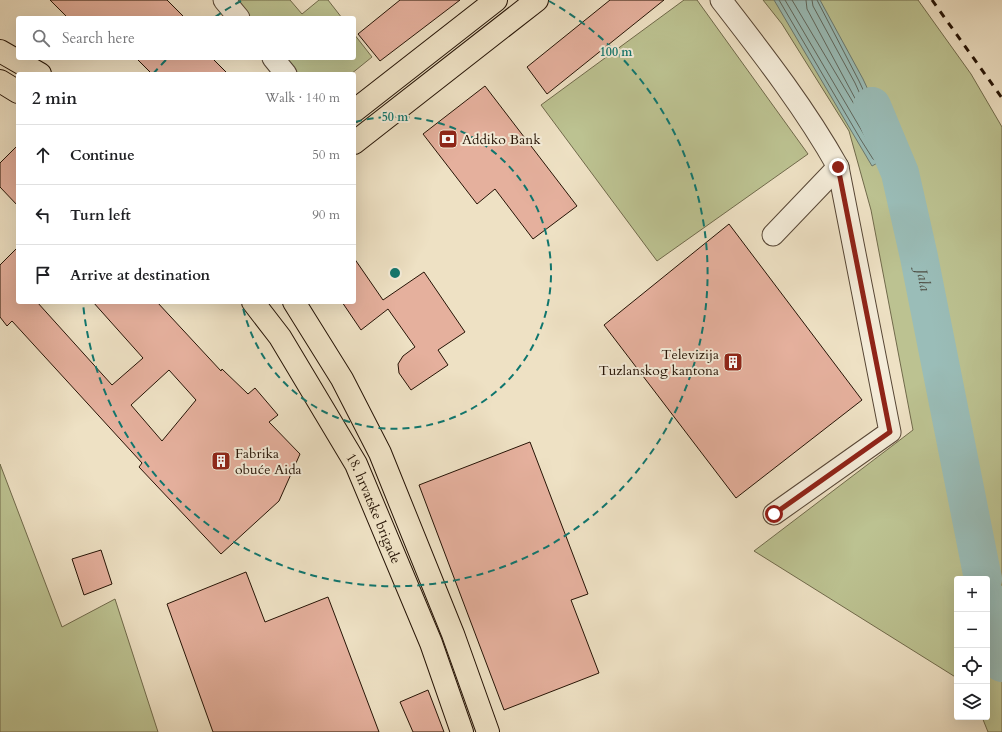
<!DOCTYPE html>
<meta charset="utf-8">
<style>
:root{--surface:#fff;--page:#f6f6f6;--text:#202124;--muted:#757577;--line:#e0e0e0}
body{margin:0;font-family:Cardo,serif;background:var(--page);color:var(--text)}
.controls{position:absolute;right:12px;bottom:12px;display:grid;overflow:hidden;border-radius:4px;box-shadow:0 4px 16px #0002}
.controls button{width:36px;height:36px;display:grid;place-items:center;padding:0;border:0;border-bottom:1px solid var(--line);background:var(--surface);color:var(--text);font:20px sans-serif}
.stop{position:absolute;width:12px;height:12px;margin:-9px;border:3px solid #8f2418;border-radius:50%;background:#fff}
.stop.end{background:#8f2418;border-color:#fff;box-shadow:0 1px 4px #0008}
.list{margin:0;padding:0;list-style:none}
h2{display:flex;justify-content:space-between;align-items:center;height:52px;margin:0;padding:0 16px;font-size:17px}
h2 small{font-size:13px;font-weight:400;color:var(--muted)}
.list li{display:grid;grid-template-columns:26px 1fr auto;gap:12px;align-items:center;box-sizing:border-box;height:60px;padding:0 16px;border-top:1px solid var(--line)}
.list b{display:block;font-size:15px;white-space:nowrap}
.list em{font-size:13px;font-style:normal;color:var(--muted)}
.icon{flex:none;width:22px;height:22px;fill:none;stroke:currentColor;stroke-width:2;stroke-linecap:round;stroke-linejoin:round}
.map{position:relative;flex:none;width:1002px;height:732px;overflow:hidden}
.search{position:absolute;background:var(--surface);box-shadow:0 4px 16px #0002;left:16px;top:16px;width:340px;height:44px;display:flex;align-items:center;gap:10px;box-sizing:border-box;padding:0 14px;border-radius:4px;color:var(--muted);font-size:15px}
.panel{position:absolute;background:var(--surface);box-shadow:0 4px 16px #0002;left:16px;top:72px;width:340px;height:232px;border-radius:4px}
.map>svg:first-child{display:block}
.green{fill:#bcc291;stroke:#706a4b}
.water{fill:#9abdb8;stroke:#6b7970}
.lines{fill:none;stroke-linecap:round;stroke-linejoin:round}
.shore{stroke:#60685e;stroke-width:1}
.river{stroke:#9abdb8;stroke-width:38}
.building{fill:#e5b09d;stroke:#251305;fill-rule:evenodd}
.minor-casing{stroke:#574635;stroke-width:23}
.major-casing{stroke:#251305;stroke-width:24}
.minor{stroke:#f4ecd9;stroke-width:21}
.major{stroke:#eee1c4;stroke-width:22}
.rail{stroke:#251305;stroke-width:3;stroke-dasharray:7 7;stroke-linecap:butt}
.route{stroke:#8f2418;stroke-width:5}
.ring{fill:none;stroke:#0f766e;stroke-width:2;stroke-dasharray:7 5}
.labels{text-anchor:middle;stroke-width:4;stroke-linejoin:round;paint-order:stroke}
.poi-label{font-size:14px;fill:#251305;stroke:#f4ecd9;text-anchor:start}
.street-label{font-size:14px;fill:#251305;stroke:#f4ecd9}
.water-label{font-size:15px;font-style:italic;fill:#4e4e44;stroke:#f4ecd9}
.centre{fill:#0f766e;stroke:#f4ecd9;stroke-width:2}
.ring-label{font-size:12px;text-anchor:middle;font-weight:bold;fill:#0f766e;stroke:#f4ecd9;stroke-width:4;stroke-linejoin:round;paint-order:stroke}
</style>
<div class="map">
<svg width="1002" height="732" viewBox="0 0 1002 732">
<rect width="100%" height="100%" fill="#eee1c4"/>
<filter id="stains"><feTurbulence type="fractalNoise" baseFrequency=".005" numOctaves="4"/><feColorMatrix values="0 0 0 0 .2 0 0 0 0 .09 0 0 0 0 .02 0 0 0 .5 -.17"/></filter>
<radialGradient id="worn" r=".72"><stop offset=".6" stop-color="#630" stop-opacity="0"/><stop offset="1" stop-color="#630" stop-opacity=".3"/></radialGradient>
<g class="green">
<path d="M 233,0 L 290,0 L 302,14 L 319,0 L 328,0 L 342,18 L 248,18 Z"/>
<path d="M 684,0 L 697,0 L 808,154 L 657,261 L 541,105 Z"/>
<path d="M 763,0 L 918,0 L 971,74 L 1002,127 L 1002,732 L 988,732 L 982,717 L 987,717 L 987,579 L 957,579 L 957,678 L 754,551 L 913,430 L 871,210 L 849,131 L 782,24 Z"/>
<path d="M 354,34 L 372,57 L 351,74 L 294,74 L 281,58 L 354,58 Z"/>
<path d="M 0,464 L 62,627 L 115,599 L 158,732 L 0,732 Z"/>
</g>
<path class="water" d="M 774,0 L 820,0 L 863,79 L 897,152 L 872,166 Z"/>
<g class="lines">
<g class="shore">
<path d="M 779,0 L 861,140 L 873,159 L 875,160 L 890,152 L 891,149 L 859,81 L 817,0"/>
<path d="M 785,0 L 866,138 L 875,152 L 877,153 L 884,149 L 884,147 L 855,83 L 813,6 L 812,0"/>
<path d="M 792,0 L 854,104 L 856,104 L 857,102 L 807,9 L 806,0"/>
</g>
<g class="river">
<path id="s1" d="M 872,106 L 900,173 L 919,257 L 983,579"/>
<path d="M 987,598 L 1002,663"/>
</g>
</g>
<g class="building">
<path d="M 50,0 L 167,0 L 185,18 L 68,18 Z"/>
<path d="M 400,0 L 460,0 L 380,61 L 358,34 Z"/>
<path d="M 610,0 L 664,0 L 547,94 L 527,67 Z"/>
<path d="M 136,58 L 212,58 L 228,74 L 152,74 Z"/>
<path d="M 485,86 L 577,206 L 533,239 L 495,189 L 477,204 L 423,134 Z"/>
<path d="M 18,145 L 18,206 L 0,187 L 0,163 Z"/>
<path d="M 729,224 L 862,400 L 736,498 L 604,325 Z"/>
<path d="M 18,247 L 18,302 L 37,302 L 112,385 L 143,358 L 93,302 L 157,302 L 221,371 L 222,369 L 248,394 L 255,388 L 278,415 L 269,422 L 300,454 L 279,501 L 221,554 L 139,467 L 142,463 L 12,321 L 7,326 L 0,317 L 0,265 ZM 169,370 L 196,400 L 162,441 L 131,405 Z"/>
<path d="M 354,258 L 383,300 L 424,272 L 465,332 L 438,350 L 448,365 L 411,390 L 399,373 L 398,364 L 403,356 L 415,347 L 388,309 L 361,330 L 342,302 L 354,302 Z"/>
<path d="M 530,442 L 588,594 L 571,600 L 599,673 L 504,710 L 419,485 Z"/>
<path d="M 101,550 L 112,584 L 84,595 L 72,559 Z"/>
<path d="M 246,572 L 265,622 L 328,597 L 379,732 L 213,732 L 167,604 Z"/>
<path d="M 428,690 L 444,732 L 413,732 L 400,702 Z"/>
</g>
<g class="lines">
<defs>
<g id="minor">
<path d="M 224,0 L 239,18"/>
<path d="M 721,0 C 762,53 805,108 838,167 L 890,432 L 774,514"/>
<path d="M 273,58 L 286,74"/>
<path d="M 773,235 L 838,167"/>
</g>
<g id="major">
<path d="M 0,51 L 40,74"/>
<path d="M 0,81 L 18,92"/>
<path d="M 354,111 L 496,0"/>
<path d="M 354,143 L 537,0"/>
<path id="s2" d="M 253,302 L 280,337 L 356,464 L 431,643 L 462,732"/>
<path d="M 294,302 L 342,379 L 380,453 L 453,634 L 488,732"/>
</g>
</defs>
<use href="#minor" class="minor-casing"/>
<use href="#major" class="major-casing"/>
<use href="#minor" class="minor"/>
<use href="#major" class="major"/>
<path class="rail" d="M 932,0 L 1002,98"/>
</g>
<g class="lines">
<path class="route" d="M 774,514 L 890,432 L 838,167"/>
</g>
<g class="ring">
<path d="M355 122A156 156 0 1 1 242 303"/>
<path d="M153 74A313 313 0 0 1 166 60M215 17A313 313 0 0 1 241 1M549 1A313 313 0 1 1 83 303"/>
</g>
<defs>
<symbol id="bank-square" viewBox="-11 -11 22 22"><rect x="-9" y="-9" width="18" height="18" rx="4" fill="#8f2418" stroke="#f4ecd9"/><path d="M-6-4H6V4H-6ZM0-2.3a2.3 2.3 0 1 0 0 4.6a2.3 2.3 0 1 0 0-4.6Z" fill="#fff"/></symbol>
<symbol id="building-square" viewBox="-11 -11 22 22"><rect x="-9" y="-9" width="18" height="18" rx="4" fill="#8f2418" stroke="#f4ecd9"/><path d="M-4-6H4V6H1V3H-1V6H-4ZM-2.5-4.3h1.7v1.8h-1.7ZM.8-4.3h1.7v1.8H.8ZM-2.5-1h1.7V.8h-1.7ZM.8-1h1.7V.8H.8Z" fill="#fff"/></symbol>
</defs>
<g fill-rule="evenodd">
<use href="#bank-square" x="437" y="128" width="22" height="22"/>
<use href="#building-square" x="722" y="351" width="22" height="22"/>
<use href="#building-square" x="210" y="450" width="22" height="22"/>
</g>
<g class="labels">
<g class="poi-label">
<text x="462" y="144">Addiko Bank</text>
<text x="719" y="359" text-anchor="end">Televizija<tspan x="719" dy="16">Tuzlanskog kantona</tspan></text>
<text x="235" y="458">Fabrika<tspan x="235" dy="16">obuće Aida</tspan></text>
</g>
<g class="street-label">
<text dy="5" stroke="none"><textPath href="#s2" startOffset="240">18. hrvatske brigade</textPath></text>
</g>
<g class="water-label">
<text dy="5" stroke="none"><textPath href="#s1" startOffset="182">Jala</textPath></text>
</g>
</g>
<circle cx="395" cy="273" r="6" class="centre"/>
<g class="ring-label">
<text x="616" y="56">100 m</text>
<text x="395" y="121">50 m</text>
</g>
<rect width="100%" height="100%" filter="url(#stains)"/>
<rect width="100%" height="100%" fill="url(#worn)"/>
</svg>
<div class="controls">
<button>+</button>
<button>−</button>
<button><svg class="icon" aria-label="locate" viewBox="0 0 24 24"><circle cx="12" cy="12" r="6"/><path d="M12 2v4M12 18v4M2 12h4M18 12h4"/></svg></button>
<button><svg class="icon" aria-label="layers" viewBox="0 0 24 24"><path d="M12 4l9 5-9 5-9-5zM3 14l9 5 9-5"/></svg></button>
</div>
<div class="stop" style="left:774px;top:514px"></div>
<div class="stop end" style="left:838px;top:167px"></div>
<div class="search"><svg class="icon" aria-label="search" viewBox="0 0 24 24"><circle cx="10" cy="10" r="6"/><path d="M15 15l6 6"/></svg>Search here</div>
<section class="panel">
<h2>2 min<small>Walk · 140 m</small></h2>
<ul class="list">
<li><svg class="icon" aria-label="ahead" viewBox="0 0 24 24"><path d="M12 20V5M6 11l6-6 6 6"/></svg><div><b>Continue</b></div><em>50 m</em></li>
<li><svg class="icon" aria-label="left" viewBox="0 0 24 24"><path d="M17 20v-9H6M10 6l-5 5 5 5"/></svg><div><b>Turn left</b></div><em>90 m</em></li>
<li><svg class="icon" aria-label="arrive" viewBox="0 0 24 24"><path d="M6 21V4h12l-3 4 3 4H6"/></svg><div><b>Arrive at destination</b></div></li>
</ul>
</section>
</div>
